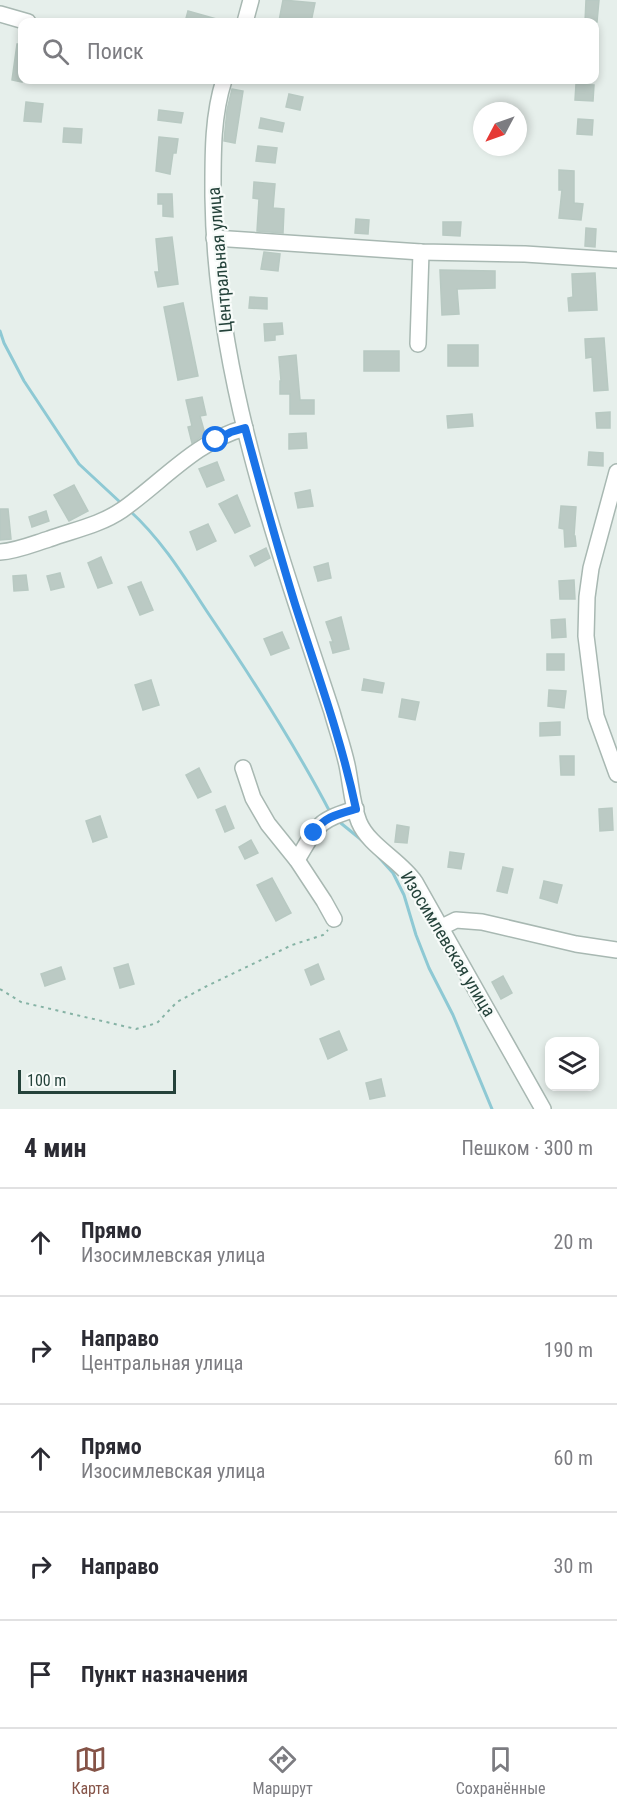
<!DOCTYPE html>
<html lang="ru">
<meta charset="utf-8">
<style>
:root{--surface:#fff;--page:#f2f2f3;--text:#2b2b33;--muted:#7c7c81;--line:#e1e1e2;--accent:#855347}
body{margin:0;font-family:"Roboto Condensed",sans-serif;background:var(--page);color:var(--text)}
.controls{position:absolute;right:18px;bottom:18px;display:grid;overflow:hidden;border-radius:12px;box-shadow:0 3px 9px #0003}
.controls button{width:54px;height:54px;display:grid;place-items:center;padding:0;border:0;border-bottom:2px solid var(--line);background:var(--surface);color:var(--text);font:30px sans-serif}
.compass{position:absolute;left:473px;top:102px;width:54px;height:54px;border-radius:50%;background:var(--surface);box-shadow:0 3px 9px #0003;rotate:229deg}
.scale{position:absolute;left:18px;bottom:15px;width:158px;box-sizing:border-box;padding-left:6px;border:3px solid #24423a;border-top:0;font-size:16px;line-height:21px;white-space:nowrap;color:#24423a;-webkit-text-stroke:4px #f7fbf9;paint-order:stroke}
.stop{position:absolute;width:18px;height:18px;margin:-14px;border:4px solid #1a73e8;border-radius:50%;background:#fff}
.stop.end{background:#1a73e8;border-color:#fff;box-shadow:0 2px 6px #0008}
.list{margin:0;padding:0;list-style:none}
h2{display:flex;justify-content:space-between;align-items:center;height:78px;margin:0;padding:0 24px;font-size:26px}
h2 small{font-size:20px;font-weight:400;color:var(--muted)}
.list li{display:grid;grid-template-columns:39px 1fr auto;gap:18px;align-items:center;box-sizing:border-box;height:108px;padding:0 24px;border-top:2px solid var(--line)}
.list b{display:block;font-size:22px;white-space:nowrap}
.list p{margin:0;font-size:20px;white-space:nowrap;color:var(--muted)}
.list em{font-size:20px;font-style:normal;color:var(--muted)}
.icon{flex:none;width:33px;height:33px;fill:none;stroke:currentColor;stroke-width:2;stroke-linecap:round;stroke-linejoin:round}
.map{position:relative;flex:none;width:617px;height:1109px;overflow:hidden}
.search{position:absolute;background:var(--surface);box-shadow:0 3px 9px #0003;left:18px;right:18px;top:18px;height:66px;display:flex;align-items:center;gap:15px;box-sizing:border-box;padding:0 21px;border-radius:12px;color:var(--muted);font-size:22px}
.sheet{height:618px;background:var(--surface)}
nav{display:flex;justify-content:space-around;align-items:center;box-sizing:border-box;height:84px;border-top:2px solid var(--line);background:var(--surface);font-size:16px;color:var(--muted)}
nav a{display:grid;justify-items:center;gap:3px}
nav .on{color:var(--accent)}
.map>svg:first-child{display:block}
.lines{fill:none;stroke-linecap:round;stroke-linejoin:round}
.stream{stroke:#8ec9d4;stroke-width:3}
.building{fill:#bbcac4;stroke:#b8c9c2;stroke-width:1.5}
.minor-casing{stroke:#a8b8b2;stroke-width:18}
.path{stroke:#86b3a5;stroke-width:2;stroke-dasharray:3 4.5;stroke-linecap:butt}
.minor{stroke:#fff;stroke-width:15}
.route{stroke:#1a73e8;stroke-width:8}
.labels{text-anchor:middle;stroke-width:4.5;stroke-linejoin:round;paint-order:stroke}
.street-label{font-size:18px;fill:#24423a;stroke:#f7fbf9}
</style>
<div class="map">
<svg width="617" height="1109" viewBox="0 0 617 1109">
<rect width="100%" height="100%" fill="#e6efeb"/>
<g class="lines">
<g class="stream">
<path d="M 0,331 L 4,343 L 24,381 L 79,464 L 121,503"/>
<path d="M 130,511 C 162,540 185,578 208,613 C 252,678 294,743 330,812"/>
<path d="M 337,820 L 364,842"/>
<path d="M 375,853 L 393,873 L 404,895 L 416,935 L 429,968 L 453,1015 L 492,1109"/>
</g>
</g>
<g class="building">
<path d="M 283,0 L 315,3 L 311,22 L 279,21 Z"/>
<path d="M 586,0 L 599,0 L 597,22 L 585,22 Z"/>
<path d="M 188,11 L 220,20 L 219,22 L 185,22 Z"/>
<path d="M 17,44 L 22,44 L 22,82 L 12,80 Z"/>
<path d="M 576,84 L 594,85 L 593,101 L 575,100 Z"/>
<path d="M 232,89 L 243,91 L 235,143 L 224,141 L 227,110 Z"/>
<path d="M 289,94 L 303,97 L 300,110 L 286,107 Z"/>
<path d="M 26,102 L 43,104 L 41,122 L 24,121 Z"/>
<path d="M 159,110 L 183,113 L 181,123 L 158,120 Z"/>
<path d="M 261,118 L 284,123 L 282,132 L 259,128 Z"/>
<path d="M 578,119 L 593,120 L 592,135 L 577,134 Z"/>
<path d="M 64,128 L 82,129 L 81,143 L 63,142 Z"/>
<path d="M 159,137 L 178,139 L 176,153 L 173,153 L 170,174 L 156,171 Z"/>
<path d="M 258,146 L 277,148 L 275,163 L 256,161 Z"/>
<path d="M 559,170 L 574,171 L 574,203 L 583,204 L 581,220 L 559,218 L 562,190 L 559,190 Z"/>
<path d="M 254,182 L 275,184 L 273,208 L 284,209 L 283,233 L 257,231 L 259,199 L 253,198 Z"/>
<path d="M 158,194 L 172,194 L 173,217 L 163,216 L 163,204 L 158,204 Z"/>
<path d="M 356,219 L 369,220 L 368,234 L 355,233 Z"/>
<path d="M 443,222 L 461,222 L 460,236 L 443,235 Z"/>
<path d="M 586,228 L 596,229 L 595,247 L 585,246 Z"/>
<path d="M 172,237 L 178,284 L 158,287 L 155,272 L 159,272 L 156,239 Z"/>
<path d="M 264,252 L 280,254 L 278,271 L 261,269 Z"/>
<path d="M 440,270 L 495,271 L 495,288 L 457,289 L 459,314 L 442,315 Z"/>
<path d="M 595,273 L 597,310 L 569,311 L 568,298 L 573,297 L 572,274 Z"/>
<path d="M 250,297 L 267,298 L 267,309 L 249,308 Z"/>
<path d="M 183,303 L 198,376 L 178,380 L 164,307 Z"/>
<path d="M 282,323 L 283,334 L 275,335 L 275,340 L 265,341 L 264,324 Z"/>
<path d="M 604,338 L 608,390 L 594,391 L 592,357 L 586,358 L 585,339 Z"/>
<rect x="448" y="345" width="30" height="21"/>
<rect x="364" y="351" width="35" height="20"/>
<path d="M 296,355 L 300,400 L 314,400 L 314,414 L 290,414 L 290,394 L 280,394 L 280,381 L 281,381 L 279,357 Z"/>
<path d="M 202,397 L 206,415 L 200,416 L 205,434 L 192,443 L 188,427 L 192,426 L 186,400 Z"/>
<path d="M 610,412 L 610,428 L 597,428 L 596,413 Z"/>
<path d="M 472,414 L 473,426 L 448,428 L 447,416 Z"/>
<path d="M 306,433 L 307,448 L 289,449 L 289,434 Z"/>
<path d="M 589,452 L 603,453 L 603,466 L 588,465 Z"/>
<path d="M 217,462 L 224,480 L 207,487 L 199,469 Z"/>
<path d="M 74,485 L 88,511 L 69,521 L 54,495 Z"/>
<path d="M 310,490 L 313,506 L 298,508 L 295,493 Z"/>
<path d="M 237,495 L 250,526 L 235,533 L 219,504 Z"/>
<path d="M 561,506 L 576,507 L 574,536 L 575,536 L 576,546 L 565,547 L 564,529 L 559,528 Z"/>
<path d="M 0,509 L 8,509 L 11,539 L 0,540 Z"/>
<path d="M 46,511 L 49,521 L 32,527 L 29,517 Z"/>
<path d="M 208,524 L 216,541 L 197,550 L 190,532 Z"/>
<path d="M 266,548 L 270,558 L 255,566 L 250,556 Z"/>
<path d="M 101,557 L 112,583 L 98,588 L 88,563 Z"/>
<path d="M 328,563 L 331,578 L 318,581 L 314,567 Z"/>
<path d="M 60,573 L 64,587 L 51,590 L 47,576 Z"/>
<path d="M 26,575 L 28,590 L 14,591 L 13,576 Z"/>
<path d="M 574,580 L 575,599 L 560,599 L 559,581 Z"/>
<path d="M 141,582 L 153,610 L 140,615 L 128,587 Z"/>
<path d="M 341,617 L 349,649 L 333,653 L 330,642 L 333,642 L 326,622 Z"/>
<path d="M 565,619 L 566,637 L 552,638 L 551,620 Z"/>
<path d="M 282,632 L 289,648 L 271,655 L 264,639 Z"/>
<rect x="547" y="654" width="17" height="16"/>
<path d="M 364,679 L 384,683 L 382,693 L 362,690 Z"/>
<path d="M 151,680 L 159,705 L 143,710 L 135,685 Z"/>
<path d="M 549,690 L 566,691 L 564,708 L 548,706 Z"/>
<path d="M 402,699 L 419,702 L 415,720 L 399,717 Z"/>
<path d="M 560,722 L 560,735 L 540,736 L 540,723 Z"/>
<path d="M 560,756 L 574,756 L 574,775 L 561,775 Z"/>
<path d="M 199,768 L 211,792 L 198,798 L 186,775 Z"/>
<path d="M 225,806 L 234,828 L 225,832 L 216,810 Z"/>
<path d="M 612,808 L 613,830 L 600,831 L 599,809 Z"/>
<path d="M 100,816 L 107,837 L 93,842 L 86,821 Z"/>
<path d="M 397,825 L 409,827 L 407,843 L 395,842 Z"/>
<path d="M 251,840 L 258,853 L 245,859 L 239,847 Z"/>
<path d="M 450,852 L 464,854 L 461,869 L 448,867 Z"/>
<path d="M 503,867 L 513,869 L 507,893 L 497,891 Z"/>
<path d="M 272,878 L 291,913 L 276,921 L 257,885 Z"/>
<path d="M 544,881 L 562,885 L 557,903 L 540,898 Z"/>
<path d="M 128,964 L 134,984 L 120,988 L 114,968 Z"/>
<path d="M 318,964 L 324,979 L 311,985 L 305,970 Z"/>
<path d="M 61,967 L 65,979 L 45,986 L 41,974 Z"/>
<path d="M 503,976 L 512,993 L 501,999 L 492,982 Z"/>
<path d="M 339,1031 L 347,1050 L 328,1059 L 320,1039 Z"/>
<path d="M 381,1079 L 385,1096 L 370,1099 L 366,1083 Z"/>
</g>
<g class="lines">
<defs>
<g id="minor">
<path d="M 0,14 L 28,22"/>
<path d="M 245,22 L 251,0"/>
<path d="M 224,80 C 212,117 213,158 213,197 C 215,375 277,545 332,712 C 337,730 343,747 347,765 C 351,784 352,805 359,822 C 369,846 400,860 415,882 L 543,1109"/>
<path d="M 214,238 L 421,252 L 525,254 L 617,260"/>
<path d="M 418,344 L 421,252"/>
<path d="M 617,472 L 591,568 L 587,597 L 586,636 L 596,716 L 617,774"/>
<path d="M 0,552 C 17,551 33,544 49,539 C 74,530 100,525 122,510 C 162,482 196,441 245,428"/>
<path d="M 243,768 L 253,798 L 268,824 L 297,860 L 324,901 L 334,919"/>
<path d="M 297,860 C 317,827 316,820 356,809"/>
<path d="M 440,928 L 456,920 L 482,922 L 576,944 L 617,950"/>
</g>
</defs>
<use href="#minor" class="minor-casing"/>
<path class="path" d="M 0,989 L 21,1002 L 136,1029 L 157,1023 L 177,1002 L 205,987 L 292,945 L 323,935 L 328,930"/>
<use href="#minor" class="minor"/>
</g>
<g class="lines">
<path class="route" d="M 216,440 L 231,432 L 245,428 C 261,487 277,546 295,604 C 317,673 341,738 356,809 C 338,814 323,817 314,833"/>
</g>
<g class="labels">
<g class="street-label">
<text transform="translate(220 260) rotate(-95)" y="6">Центральная улица</text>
<text transform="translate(448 944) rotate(59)" y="6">Изосимлевская улица</text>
</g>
</g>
</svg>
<div class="controls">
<button><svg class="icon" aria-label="layers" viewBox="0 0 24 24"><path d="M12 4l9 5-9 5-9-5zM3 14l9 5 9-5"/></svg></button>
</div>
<svg class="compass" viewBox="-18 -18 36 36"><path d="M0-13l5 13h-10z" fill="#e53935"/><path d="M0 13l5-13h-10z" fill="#7c7c81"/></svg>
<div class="scale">100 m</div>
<div class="stop" style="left:216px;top:440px"></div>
<div class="stop end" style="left:314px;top:833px"></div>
<div class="search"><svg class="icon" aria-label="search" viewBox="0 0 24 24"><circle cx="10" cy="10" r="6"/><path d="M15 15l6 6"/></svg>Поиск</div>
</div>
<section class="sheet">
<h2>4 мин<small>Пешком · 300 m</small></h2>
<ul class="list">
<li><svg class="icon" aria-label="ahead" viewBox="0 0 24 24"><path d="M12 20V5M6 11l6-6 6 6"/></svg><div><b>Прямо</b><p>Изосимлевская улица</p></div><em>20 m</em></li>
<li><svg class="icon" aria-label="right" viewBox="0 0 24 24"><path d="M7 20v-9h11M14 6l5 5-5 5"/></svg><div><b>Направо</b><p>Центральная улица</p></div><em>190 m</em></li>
<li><svg class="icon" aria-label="ahead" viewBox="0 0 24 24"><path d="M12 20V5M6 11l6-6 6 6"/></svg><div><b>Прямо</b><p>Изосимлевская улица</p></div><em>60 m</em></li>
<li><svg class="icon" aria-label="right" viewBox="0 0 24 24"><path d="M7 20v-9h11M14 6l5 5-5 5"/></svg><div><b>Направо</b></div><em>30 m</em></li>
<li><svg class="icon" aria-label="arrive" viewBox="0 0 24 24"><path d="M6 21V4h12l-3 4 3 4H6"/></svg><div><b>Пункт назначения</b></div></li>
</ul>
</section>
<nav>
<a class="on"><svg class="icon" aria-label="map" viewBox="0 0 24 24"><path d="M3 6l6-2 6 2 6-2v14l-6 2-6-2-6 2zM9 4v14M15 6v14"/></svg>Карта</a>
<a><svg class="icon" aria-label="directions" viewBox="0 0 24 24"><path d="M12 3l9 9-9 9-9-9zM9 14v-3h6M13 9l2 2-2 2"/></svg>Маршрут</a>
<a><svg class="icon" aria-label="saved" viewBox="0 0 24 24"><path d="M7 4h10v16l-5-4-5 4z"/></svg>Сохранённые</a>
</nav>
